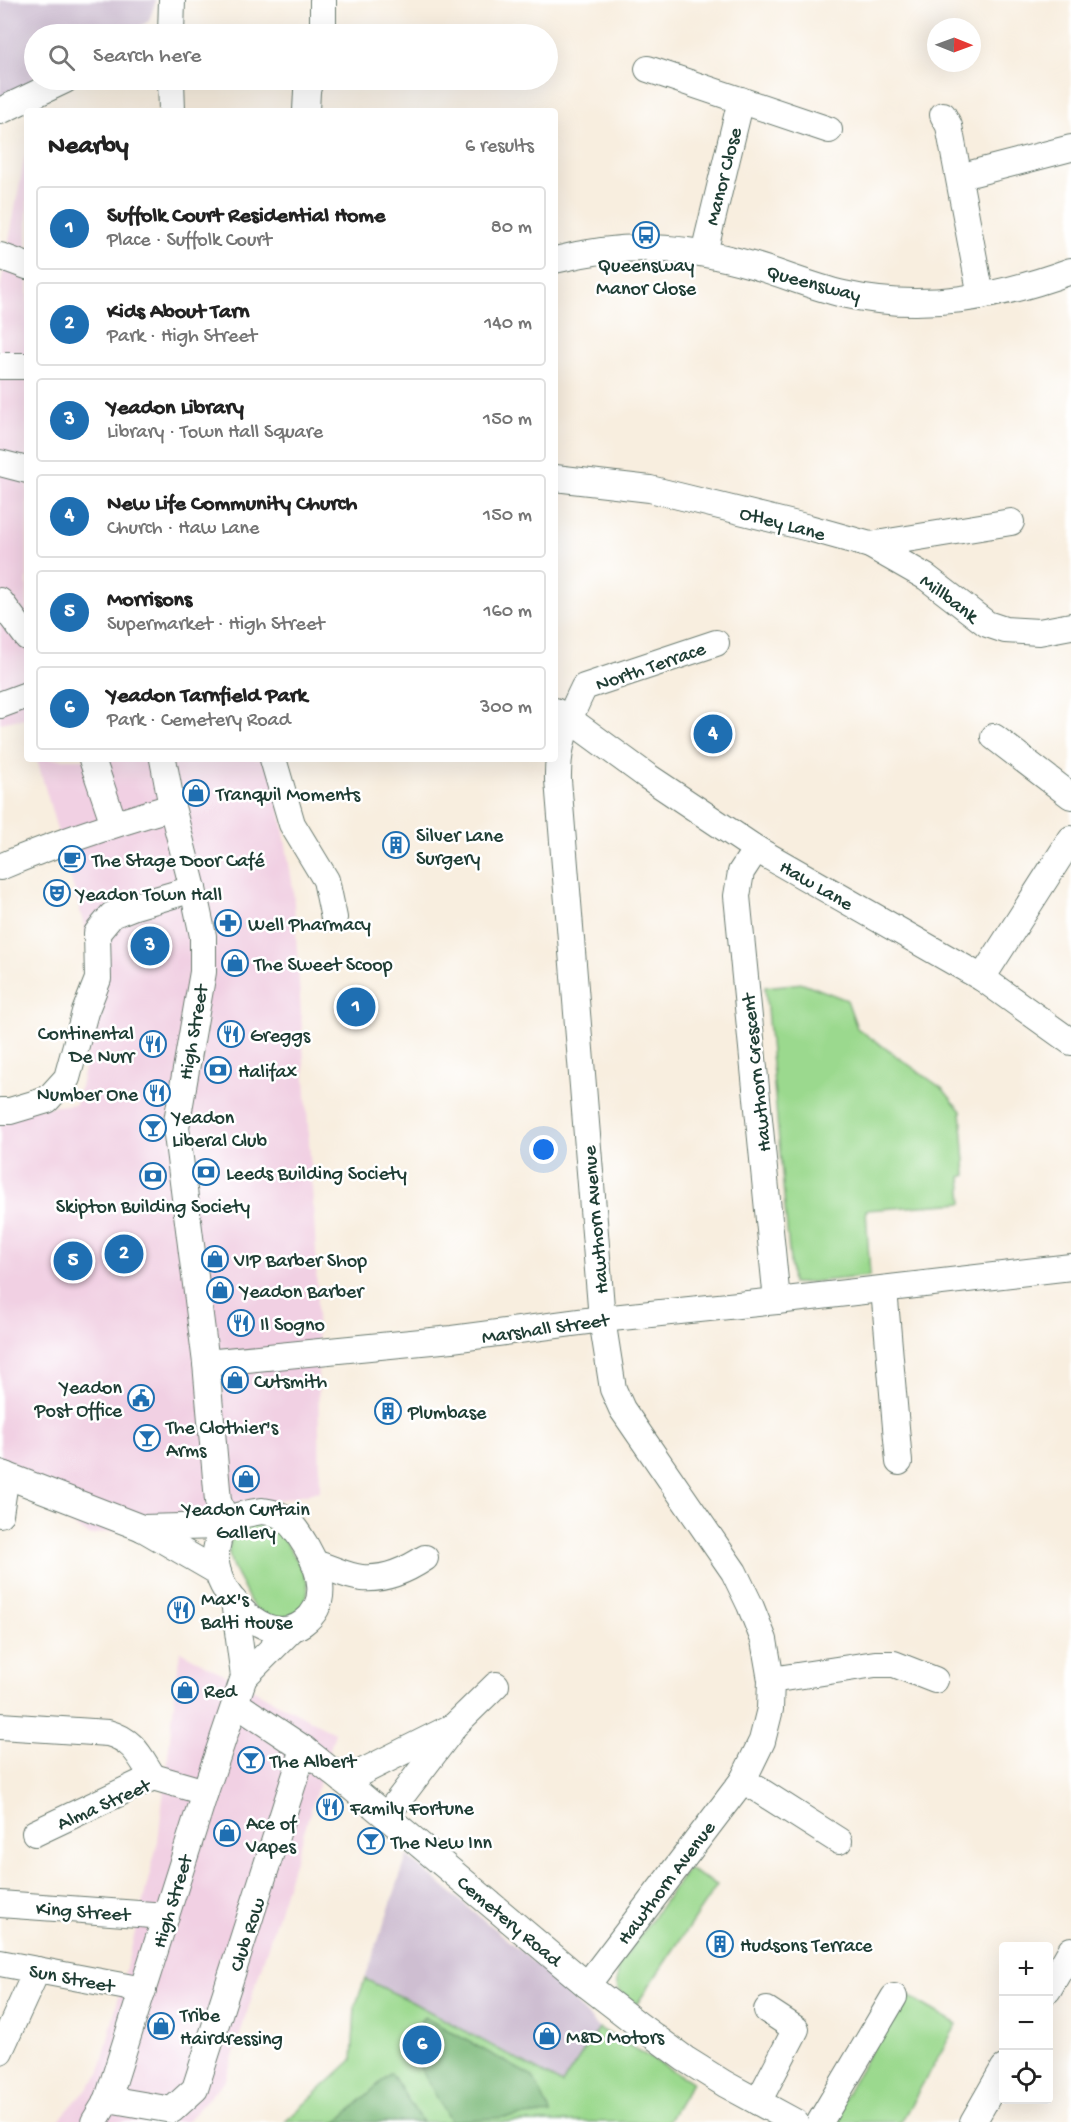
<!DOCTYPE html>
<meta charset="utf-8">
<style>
:root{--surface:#fff;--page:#f2f2f2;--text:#222;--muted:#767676;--line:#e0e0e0;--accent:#1f6fb2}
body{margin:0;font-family:"Gochi Hand",sans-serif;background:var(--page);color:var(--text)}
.controls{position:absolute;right:18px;bottom:18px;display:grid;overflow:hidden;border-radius:6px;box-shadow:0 6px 24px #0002}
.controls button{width:54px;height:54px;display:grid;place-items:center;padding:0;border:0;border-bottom:2px solid var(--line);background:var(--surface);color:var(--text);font:30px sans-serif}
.compass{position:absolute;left:927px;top:18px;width:54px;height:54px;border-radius:50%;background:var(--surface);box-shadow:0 6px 24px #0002;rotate:91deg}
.you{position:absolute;left:544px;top:1150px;width:21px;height:21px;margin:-15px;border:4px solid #fff;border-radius:50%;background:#1a73e8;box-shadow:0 0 0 9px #1a73e833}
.badge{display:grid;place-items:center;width:39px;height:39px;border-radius:50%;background:var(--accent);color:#fff;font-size:20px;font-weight:700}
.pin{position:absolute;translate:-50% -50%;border:3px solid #fff;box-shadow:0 2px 6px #0006}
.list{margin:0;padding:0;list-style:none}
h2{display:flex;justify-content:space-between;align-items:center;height:78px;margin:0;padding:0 24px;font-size:26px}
h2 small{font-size:20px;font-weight:400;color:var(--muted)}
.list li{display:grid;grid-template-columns:39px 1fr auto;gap:18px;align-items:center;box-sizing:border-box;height:84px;margin:0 12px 12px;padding:0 12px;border:2px solid var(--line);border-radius:6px}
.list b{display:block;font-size:22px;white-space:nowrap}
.list p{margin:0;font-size:20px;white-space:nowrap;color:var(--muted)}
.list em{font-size:20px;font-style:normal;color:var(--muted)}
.icon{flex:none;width:33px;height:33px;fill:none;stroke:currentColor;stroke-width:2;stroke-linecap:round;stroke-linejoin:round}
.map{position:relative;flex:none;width:1071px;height:2122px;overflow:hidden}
.search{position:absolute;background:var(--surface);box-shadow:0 6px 24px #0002;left:24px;top:24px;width:534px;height:66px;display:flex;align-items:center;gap:15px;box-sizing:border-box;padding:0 21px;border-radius:33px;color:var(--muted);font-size:22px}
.panel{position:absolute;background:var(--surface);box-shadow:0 6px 24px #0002;left:24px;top:108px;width:534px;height:654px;border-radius:6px}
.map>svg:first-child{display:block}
.built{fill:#f1d0e3}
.industrial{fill:#cebed1}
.green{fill:#9bd98e;stroke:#5d8b61;stroke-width:1.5}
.forest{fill:#7cb979;stroke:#4e7b56;stroke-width:1.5}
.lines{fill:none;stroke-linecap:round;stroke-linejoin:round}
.minor-casing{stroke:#6b7b70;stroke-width:28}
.minor{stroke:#fff;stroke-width:26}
.labels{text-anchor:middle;stroke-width:5;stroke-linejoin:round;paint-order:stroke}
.street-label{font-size:20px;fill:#1f3d34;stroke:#fff}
.poi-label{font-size:20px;fill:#1f3d34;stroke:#fff;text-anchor:start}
</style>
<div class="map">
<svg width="1071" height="2122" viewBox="0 0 1071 2122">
<rect width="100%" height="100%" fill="#fff"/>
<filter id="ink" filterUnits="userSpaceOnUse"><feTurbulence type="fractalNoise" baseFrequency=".0167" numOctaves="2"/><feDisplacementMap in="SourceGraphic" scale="12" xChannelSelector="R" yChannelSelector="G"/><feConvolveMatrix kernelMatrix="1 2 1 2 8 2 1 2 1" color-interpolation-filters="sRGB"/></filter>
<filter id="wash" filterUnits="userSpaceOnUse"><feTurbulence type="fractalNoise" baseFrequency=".008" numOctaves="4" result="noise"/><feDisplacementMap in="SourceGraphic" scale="24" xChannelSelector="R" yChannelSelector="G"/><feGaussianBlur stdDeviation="1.35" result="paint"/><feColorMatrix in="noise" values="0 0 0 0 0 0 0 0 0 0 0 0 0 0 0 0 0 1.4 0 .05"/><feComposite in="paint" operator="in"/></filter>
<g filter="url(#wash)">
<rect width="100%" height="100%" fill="#f8eedf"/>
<g class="built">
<path d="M 25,155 L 27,155 L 27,723 L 25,718 L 0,723 L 0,290 Z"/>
<path d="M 37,759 L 272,759 L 293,888 L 316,1251 L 320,1491 L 210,1515 L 89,1535 L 0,1481 L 0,1112 L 76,1104 L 102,989 Z"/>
<path d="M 180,1651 L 335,1733 L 226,2079 L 186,2122 L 57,2122 L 99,2075 L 158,1841 Z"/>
</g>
<g class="industrial">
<path d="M 0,0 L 156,0 L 149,21 L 127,34 L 34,34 L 34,80 L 46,80 L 0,104 Z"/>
<path d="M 407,1856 L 549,1975 L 599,2028 L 562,2084 L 412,2002 L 365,1979 Z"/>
</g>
<g class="green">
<path d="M 803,983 L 847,1000 L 857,1028 L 943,1089 L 961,1111 L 966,1175 L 961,1177 L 963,1203 L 866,1210 L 870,1276 L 792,1284 L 765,987 Z"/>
<path d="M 253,1524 C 260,1525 268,1525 275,1530 C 283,1535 287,1543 291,1551 C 303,1569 317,1589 300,1609 C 289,1622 264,1617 254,1607 C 249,1602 246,1592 243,1587 C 229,1561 216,1538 253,1524 Z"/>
<path d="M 688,1869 L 717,1885 L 637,2004 C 617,1991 615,1991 617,1967 Z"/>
<path d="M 365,1979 L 412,2002 L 562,2084 L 599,2028 L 692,2082 L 668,2122 L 285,2122 L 352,2060 L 355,2007 Z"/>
<path d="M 903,1993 L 957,2024 L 901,2122 L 831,2122 Z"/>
</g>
<g class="forest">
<path d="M 424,2017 L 533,2077 L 551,2114 L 450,2121 L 405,2040 Z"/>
<path d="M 391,2073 L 422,2122 L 337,2122 Z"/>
</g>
</g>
<g filter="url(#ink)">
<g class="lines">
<defs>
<g id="minor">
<path d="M 171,34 L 172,0"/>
<path d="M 323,34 L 323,0"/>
<path d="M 648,69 L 829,130"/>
<path d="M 171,80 L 172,111"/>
<path d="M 0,111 L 65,80"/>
<path d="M 306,111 L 307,91 L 310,80"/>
<path d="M 943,115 L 949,126 L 981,296"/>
<path d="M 974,173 L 1071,148"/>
<path d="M 704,253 L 741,100"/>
<path d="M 0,256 L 27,266"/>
<path d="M 555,260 C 627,242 682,245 752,265 C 783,274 813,287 843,294 C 922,312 997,298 1071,271"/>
<path d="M 0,366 L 27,366"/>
<path d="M 0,463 L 27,470"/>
<path d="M 555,478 L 650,489 L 809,528 L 870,545 L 1011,522"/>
<path d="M 870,545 L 926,577 L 987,624 L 1005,630 L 1039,632 L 1071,626"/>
<path d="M 0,601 L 27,637"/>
<path d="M 0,705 L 27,695"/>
<path d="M 555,711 L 569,719 L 647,776 L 756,849 L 982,978 L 1071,1042"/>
<path d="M 994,737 L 1071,796"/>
<path d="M 92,759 L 114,824"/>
<path d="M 163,759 L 172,807 L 193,889 L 203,936 L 203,972 L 176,1127 L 206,1363 L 218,1501 L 226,1522"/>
<path d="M 273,759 L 292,824 L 326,880 L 334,918"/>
<path d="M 756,849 L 741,872 L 737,896 L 777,1301"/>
<path d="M 0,867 C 56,843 113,824 172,807"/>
<path d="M 982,978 L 1071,839"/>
<path d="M 0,1111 L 10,1111 L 47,1100 L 67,1078 L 85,1012 L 98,979 L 97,933 L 112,915 L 135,906 L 193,889"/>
<path d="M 884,1289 L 899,1462"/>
<path d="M 206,1363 L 452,1339 L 602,1319 L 777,1301 L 1071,1267"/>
<path d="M 0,1473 L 142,1528 L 218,1572"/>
<path d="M 262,1511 C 268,1512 278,1513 283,1517 C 293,1524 300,1536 306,1546 C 320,1570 331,1603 303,1623 C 270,1647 227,1604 218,1573 C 215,1563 215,1552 218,1541 C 219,1536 220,1529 223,1524 C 232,1515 250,1513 262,1511 Z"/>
<path d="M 0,1514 L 6,1475"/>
<path d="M 142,1528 L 221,1526"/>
<path d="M 317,1564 C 331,1568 348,1577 362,1578 C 385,1580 407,1570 425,1558"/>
<path d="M 244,1677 L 292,1629"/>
<path d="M 771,1680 L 875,1664 L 894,1664 L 935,1680"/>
<path d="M 235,1703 L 304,1749 L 344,1781 L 587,1985 L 640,2026 L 685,2059 L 725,2084 L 795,2122"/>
<path d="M 0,1726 L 108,1733 C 134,1740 140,1757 153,1777"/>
<path d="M 743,1780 L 839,1841"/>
<path d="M 344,1781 L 454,1726 L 496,1685"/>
<path d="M 387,1815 L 451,1731"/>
<path d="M 35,1833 L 153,1777 L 205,1792"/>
<path d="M 0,1904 L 166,1916"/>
<path d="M 0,1963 L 143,1990"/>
<path d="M 587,1985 L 743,1780 L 762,1741 L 770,1709 L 771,1680 L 764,1640 L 750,1605 L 734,1572 L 622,1409 L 613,1389 L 602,1319 L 558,780 C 557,743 568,720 584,687 L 716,643"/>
<path d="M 1048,1990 L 1071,1950"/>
<path d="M 0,2051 L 37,1970"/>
<path d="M 108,2099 L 172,2110 L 195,2089 L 304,1749"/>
<path d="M 758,2102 L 796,2029 L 767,2010"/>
<path d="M 94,2122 L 108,2099 L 205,1792 L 244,1677 L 234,1601"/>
<path d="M 820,2122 L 894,1997"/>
<path d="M 973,2122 L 1004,2068"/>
</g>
</defs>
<use href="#minor" class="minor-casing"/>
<use href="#minor" class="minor"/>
</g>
</g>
<defs>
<symbol id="bus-ring" viewBox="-11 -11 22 22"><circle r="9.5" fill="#fff" stroke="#1f6fb2" stroke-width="1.5"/><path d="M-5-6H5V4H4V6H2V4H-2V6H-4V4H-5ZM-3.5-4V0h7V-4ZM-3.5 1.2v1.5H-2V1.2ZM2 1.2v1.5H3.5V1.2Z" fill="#1f6fb2"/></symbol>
<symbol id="shop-ring" viewBox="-11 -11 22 22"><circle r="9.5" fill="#fff" stroke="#1f6fb2" stroke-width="1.5"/><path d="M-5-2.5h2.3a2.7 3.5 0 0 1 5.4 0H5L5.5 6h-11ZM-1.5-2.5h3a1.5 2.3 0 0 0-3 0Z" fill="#1f6fb2"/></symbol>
<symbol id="building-ring" viewBox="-11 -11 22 22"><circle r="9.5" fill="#fff" stroke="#1f6fb2" stroke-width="1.5"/><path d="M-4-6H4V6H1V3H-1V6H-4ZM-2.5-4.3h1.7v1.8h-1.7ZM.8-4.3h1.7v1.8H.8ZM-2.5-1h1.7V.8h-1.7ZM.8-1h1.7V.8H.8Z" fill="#1f6fb2"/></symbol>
<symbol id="cafe-ring" viewBox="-11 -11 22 22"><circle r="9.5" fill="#fff" stroke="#1f6fb2" stroke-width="1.5"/><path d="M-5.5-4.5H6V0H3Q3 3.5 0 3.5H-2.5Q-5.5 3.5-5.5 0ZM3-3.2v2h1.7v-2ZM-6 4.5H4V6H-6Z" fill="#1f6fb2"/></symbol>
<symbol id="theatre-ring" viewBox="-11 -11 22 22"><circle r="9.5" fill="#fff" stroke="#1f6fb2" stroke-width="1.5"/><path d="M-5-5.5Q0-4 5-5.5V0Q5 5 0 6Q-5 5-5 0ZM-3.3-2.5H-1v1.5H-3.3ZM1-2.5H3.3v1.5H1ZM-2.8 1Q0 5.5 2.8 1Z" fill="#1f6fb2"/></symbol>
<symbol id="pharmacy-ring" viewBox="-11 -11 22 22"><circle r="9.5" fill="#fff" stroke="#1f6fb2" stroke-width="1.5"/><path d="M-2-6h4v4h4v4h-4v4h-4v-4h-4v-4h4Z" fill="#1f6fb2"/></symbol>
<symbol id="restaurant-ring" viewBox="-11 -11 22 22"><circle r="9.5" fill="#fff" stroke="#1f6fb2" stroke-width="1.5"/><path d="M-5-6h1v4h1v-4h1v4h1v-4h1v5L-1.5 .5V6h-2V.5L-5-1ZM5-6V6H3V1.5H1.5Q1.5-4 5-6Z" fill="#1f6fb2"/></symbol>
<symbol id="bank-ring" viewBox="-11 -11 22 22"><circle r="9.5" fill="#fff" stroke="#1f6fb2" stroke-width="1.5"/><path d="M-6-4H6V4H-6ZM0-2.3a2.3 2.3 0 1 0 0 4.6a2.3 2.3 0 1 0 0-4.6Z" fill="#1f6fb2"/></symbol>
<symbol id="bar-ring" viewBox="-11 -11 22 22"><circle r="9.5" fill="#fff" stroke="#1f6fb2" stroke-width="1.5"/><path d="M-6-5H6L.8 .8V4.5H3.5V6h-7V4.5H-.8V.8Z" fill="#1f6fb2"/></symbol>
<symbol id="civic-ring" viewBox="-11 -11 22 22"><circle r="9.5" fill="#fff" stroke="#1f6fb2" stroke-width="1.5"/><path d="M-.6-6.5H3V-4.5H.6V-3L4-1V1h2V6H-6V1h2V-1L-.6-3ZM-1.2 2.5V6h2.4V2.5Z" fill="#1f6fb2"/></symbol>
</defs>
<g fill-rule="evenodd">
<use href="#bus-ring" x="631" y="220" width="30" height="30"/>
<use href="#shop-ring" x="181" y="778" width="30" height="30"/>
<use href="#building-ring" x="381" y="830" width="30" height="30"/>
<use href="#cafe-ring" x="57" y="844" width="30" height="30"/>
<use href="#theatre-ring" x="42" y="878" width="30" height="30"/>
<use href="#pharmacy-ring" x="213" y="908" width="30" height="30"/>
<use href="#shop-ring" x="220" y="948" width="30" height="30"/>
<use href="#restaurant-ring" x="216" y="1019" width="30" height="30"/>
<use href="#restaurant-ring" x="138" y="1029" width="30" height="30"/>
<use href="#bank-ring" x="203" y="1055" width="30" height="30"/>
<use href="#restaurant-ring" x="142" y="1078" width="30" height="30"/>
<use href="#bar-ring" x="138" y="1113" width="30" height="30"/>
<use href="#bank-ring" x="191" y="1157" width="30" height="30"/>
<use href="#bank-ring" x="138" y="1161" width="30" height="30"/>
<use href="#shop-ring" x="200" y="1244" width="30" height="30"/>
<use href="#shop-ring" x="205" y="1275" width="30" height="30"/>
<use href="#restaurant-ring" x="226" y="1308" width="30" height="30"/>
<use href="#shop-ring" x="220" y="1365" width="30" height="30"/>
<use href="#civic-ring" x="126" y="1383" width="30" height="30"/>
<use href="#building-ring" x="373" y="1396" width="30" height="30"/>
<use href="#bar-ring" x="132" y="1423" width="30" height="30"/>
<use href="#shop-ring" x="231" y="1464" width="30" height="30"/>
<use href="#restaurant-ring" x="166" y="1595" width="30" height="30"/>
<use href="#shop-ring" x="170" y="1675" width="30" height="30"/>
<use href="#bar-ring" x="236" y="1745" width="30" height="30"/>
<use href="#restaurant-ring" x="315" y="1792" width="30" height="30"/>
<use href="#shop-ring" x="212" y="1818" width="30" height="30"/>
<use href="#bar-ring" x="356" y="1826" width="30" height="30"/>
<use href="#building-ring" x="705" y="1929" width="30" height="30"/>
<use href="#shop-ring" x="146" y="2011" width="30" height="30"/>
<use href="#shop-ring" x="532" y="2021" width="30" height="30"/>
</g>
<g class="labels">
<g class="street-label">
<text transform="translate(722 176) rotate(-76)" y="7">Manor Close</text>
<text transform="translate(814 282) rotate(15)" y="7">Queensway</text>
<text transform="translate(783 522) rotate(15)" y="7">Otley Lane</text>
<text transform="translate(950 597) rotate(37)" y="7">Millbank</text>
<text transform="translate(650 665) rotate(-19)" y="7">North Terrace</text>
<text transform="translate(817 884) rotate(30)" y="7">Haw Lane</text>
<text transform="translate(192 1032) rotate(-80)" y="7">High Street</text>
<text transform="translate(755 1073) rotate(-96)" y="7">Hawthorn Crescent</text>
<text transform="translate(594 1220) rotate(-95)" y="7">Hawthorn Avenue</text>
<text transform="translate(545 1327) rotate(-8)" y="7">Marshall Street</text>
<text transform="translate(103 1803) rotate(-24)" y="7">Alma Street</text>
<text transform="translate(665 1882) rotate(-53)" y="7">Hawthorn Avenue</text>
<text transform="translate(171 1901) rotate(-73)" y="7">High Street</text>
<text transform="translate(83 1910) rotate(4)" y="7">King Street</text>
<text transform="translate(510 1920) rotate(40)" y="7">Cemetery Road</text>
<text transform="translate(246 1934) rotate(-72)" y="7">Club Row</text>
<text transform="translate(72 1977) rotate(11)" y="7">Sun Street</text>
</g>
<g class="poi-label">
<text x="646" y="271" text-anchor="middle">Queensway<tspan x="646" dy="23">Manor Close</tspan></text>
<text x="216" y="800">Tranquil Moments</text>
<text x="416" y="841">Silver Lane<tspan x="416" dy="23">Surgery</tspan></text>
<text x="92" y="866">The Stage Door Café</text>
<text x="76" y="900">Yeadon Town Hall</text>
<text x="248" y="930">Well Pharmacy</text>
<text x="254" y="970">The Sweet Scoop</text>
<text x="134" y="1039" text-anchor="end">Continental<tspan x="134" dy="23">De Nurr</tspan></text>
<text x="250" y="1041">Greggs</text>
<text x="238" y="1077">Halifax</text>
<text x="138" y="1100" text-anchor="end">Number One</text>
<text x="172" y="1123">Yeadon<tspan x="172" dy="23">Liberal Club</tspan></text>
<text x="226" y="1179">Leeds Building Society</text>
<text x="153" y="1212" text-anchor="middle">Skipton Building Society</text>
<text x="234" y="1266">VIP Barber Shop</text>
<text x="240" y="1297">Yeadon Barber</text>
<text x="260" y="1330">Il Sogno</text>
<text x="254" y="1387">Cutsmith</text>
<text x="122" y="1393" text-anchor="end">Yeadon<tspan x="122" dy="23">Post Office</tspan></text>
<text x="408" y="1418">Plumbase</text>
<text x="166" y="1433">The Clothier's<tspan x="166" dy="23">Arms</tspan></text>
<text x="246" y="1515" text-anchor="middle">Yeadon Curtain<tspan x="246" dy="23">Gallery</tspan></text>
<text x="201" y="1605">Max's<tspan x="201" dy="23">Balti House</tspan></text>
<text x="204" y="1697">Red</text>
<text x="270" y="1767">The Albert</text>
<text x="350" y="1814">Family Fortune</text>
<text x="246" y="1829">Ace of<tspan x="246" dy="23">Vapes</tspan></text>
<text x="391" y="1848">The New Inn</text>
<text x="740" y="1951">Hudsons Terrace</text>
<text x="180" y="2021">Tribe<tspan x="180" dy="23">Hairdressing</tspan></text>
<text x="566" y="2043">M&amp;D Motors</text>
</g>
</g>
</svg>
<div class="controls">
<button>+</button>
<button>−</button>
<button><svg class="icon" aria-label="locate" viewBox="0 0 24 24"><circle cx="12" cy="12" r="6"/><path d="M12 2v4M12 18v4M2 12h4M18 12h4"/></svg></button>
</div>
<svg class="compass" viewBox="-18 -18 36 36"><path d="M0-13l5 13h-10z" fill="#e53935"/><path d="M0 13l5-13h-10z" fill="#767676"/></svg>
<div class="you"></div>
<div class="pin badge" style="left:356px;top:1007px">1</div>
<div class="pin badge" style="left:124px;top:1254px">2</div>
<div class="pin badge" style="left:150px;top:946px">3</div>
<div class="pin badge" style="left:713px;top:734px">4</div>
<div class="pin badge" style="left:73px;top:1261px">5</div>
<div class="pin badge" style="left:422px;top:2045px">6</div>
<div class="search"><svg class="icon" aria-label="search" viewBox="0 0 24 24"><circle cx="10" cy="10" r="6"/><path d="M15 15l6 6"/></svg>Search here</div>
<section class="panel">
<h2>Nearby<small>6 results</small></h2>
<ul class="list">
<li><span class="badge">1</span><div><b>Suffolk Court Residential Home</b><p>Place · Suffolk Court</p></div><em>80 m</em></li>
<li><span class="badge">2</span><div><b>Kids About Tarn</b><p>Park · High Street</p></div><em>140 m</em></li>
<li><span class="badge">3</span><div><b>Yeadon Library</b><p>Library · Town Hall Square</p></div><em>150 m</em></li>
<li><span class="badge">4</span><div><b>New Life Community Church</b><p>Church · Haw Lane</p></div><em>150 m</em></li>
<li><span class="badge">5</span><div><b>Morrisons</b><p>Supermarket · High Street</p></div><em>160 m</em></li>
<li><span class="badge">6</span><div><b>Yeadon Tarnfield Park</b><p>Park · Cemetery Road</p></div><em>300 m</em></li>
</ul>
</section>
</div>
